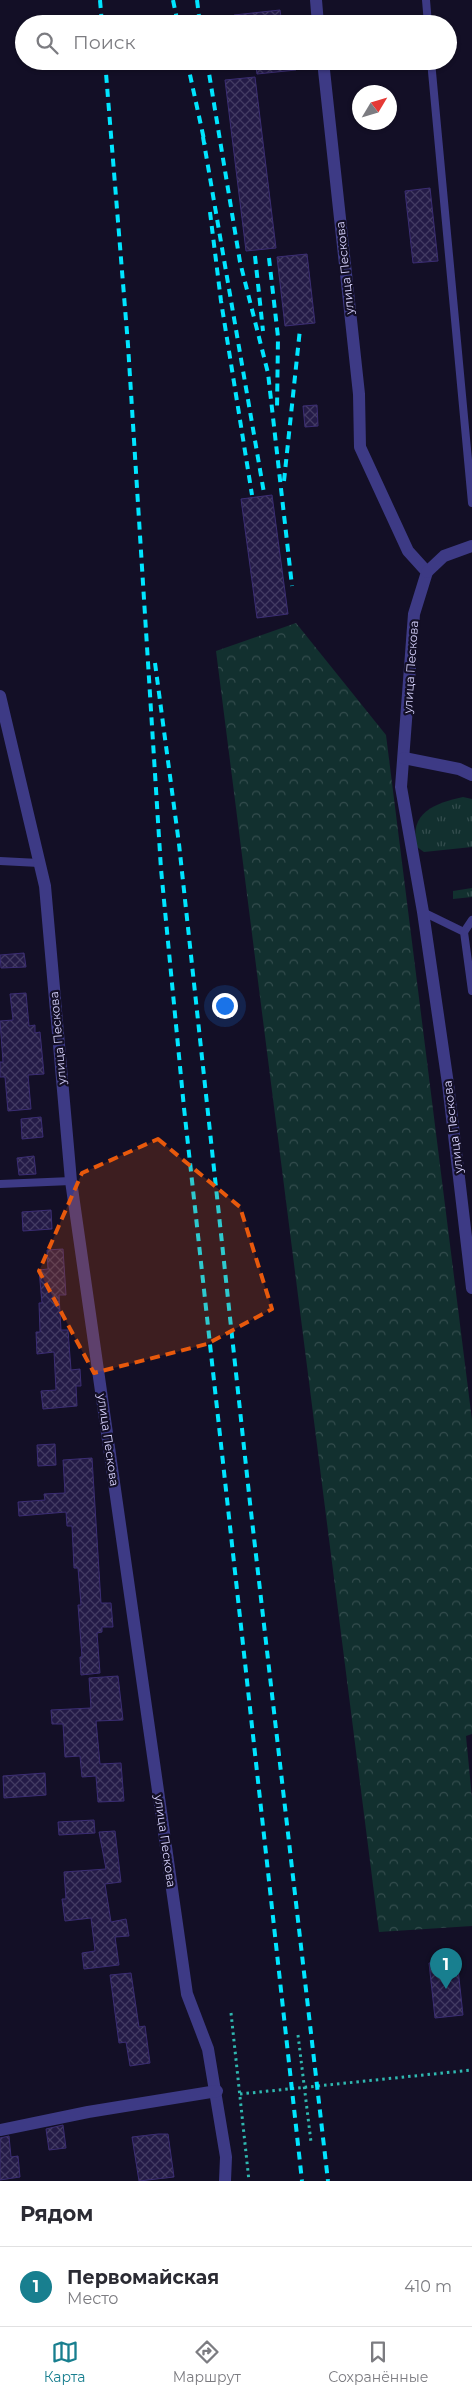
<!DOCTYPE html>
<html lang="ru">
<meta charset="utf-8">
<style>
:root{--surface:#fff;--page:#f2f2f3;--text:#2b2b33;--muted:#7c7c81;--line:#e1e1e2;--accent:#187f8f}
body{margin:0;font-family:Montserrat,sans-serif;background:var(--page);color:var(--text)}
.compass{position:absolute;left:352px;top:85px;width:45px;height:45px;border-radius:50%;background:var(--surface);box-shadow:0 1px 4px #0004;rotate:52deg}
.you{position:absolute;left:224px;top:1005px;width:18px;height:18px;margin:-12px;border:4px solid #fff;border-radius:50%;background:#1a73e8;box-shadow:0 0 0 8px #1a73e833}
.badge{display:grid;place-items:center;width:32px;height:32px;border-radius:50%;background:var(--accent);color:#fff;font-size:16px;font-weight:700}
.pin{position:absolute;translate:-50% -41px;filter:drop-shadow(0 1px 2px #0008)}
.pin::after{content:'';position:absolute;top:26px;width:18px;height:15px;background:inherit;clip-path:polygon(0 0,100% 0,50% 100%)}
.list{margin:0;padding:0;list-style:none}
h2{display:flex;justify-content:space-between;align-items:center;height:65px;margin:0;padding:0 20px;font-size:21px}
h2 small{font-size:16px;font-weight:400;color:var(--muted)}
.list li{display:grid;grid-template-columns:32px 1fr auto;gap:15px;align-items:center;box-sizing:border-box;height:80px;padding:0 20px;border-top:1px solid var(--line)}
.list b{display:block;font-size:19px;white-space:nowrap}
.list p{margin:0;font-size:16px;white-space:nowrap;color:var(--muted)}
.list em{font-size:16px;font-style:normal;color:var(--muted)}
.icon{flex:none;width:28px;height:28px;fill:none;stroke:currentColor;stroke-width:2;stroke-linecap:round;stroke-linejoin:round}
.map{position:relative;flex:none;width:472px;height:2181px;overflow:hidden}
.search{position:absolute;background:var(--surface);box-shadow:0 1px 4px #0004;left:15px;right:15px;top:15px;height:55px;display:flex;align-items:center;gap:12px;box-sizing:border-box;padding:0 18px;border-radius:28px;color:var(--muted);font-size:19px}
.sheet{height:145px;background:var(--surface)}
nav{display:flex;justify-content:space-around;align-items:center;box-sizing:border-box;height:70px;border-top:1px solid var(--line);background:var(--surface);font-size:14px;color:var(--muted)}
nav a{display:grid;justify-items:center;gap:2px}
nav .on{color:var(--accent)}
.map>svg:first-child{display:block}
.grass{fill:url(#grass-tufts)}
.forest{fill:url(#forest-crowns)}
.building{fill:url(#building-cross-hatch);stroke:#3b2d73}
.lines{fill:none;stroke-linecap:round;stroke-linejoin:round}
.path{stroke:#2fb8b0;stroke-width:3;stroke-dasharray:2.5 4;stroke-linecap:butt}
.service{stroke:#3d3a85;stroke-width:8}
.minor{stroke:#3d3a85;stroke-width:12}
.rail{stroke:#00e5ff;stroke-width:4;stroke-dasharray:8 6;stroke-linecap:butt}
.marked{fill:#e8590c;fill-opacity:0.2;stroke:#e8590c;stroke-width:4;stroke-dasharray:10 6;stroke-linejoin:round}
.labels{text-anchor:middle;stroke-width:4.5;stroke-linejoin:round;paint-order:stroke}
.street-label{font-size:12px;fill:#d9d4ff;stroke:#130f26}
</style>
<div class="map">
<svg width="472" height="2181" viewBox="0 0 472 2181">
<defs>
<pattern id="grass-tufts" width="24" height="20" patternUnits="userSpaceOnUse" patternTransform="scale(1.25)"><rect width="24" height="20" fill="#12302f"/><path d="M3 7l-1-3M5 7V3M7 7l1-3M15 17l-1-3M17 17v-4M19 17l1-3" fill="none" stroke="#344d4e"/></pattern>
<pattern id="forest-crowns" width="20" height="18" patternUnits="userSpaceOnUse" patternTransform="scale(1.25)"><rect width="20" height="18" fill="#12302f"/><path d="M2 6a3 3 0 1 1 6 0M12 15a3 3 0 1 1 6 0" fill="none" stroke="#344d4e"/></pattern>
<pattern id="building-cross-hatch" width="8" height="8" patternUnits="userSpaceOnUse" patternTransform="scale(1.25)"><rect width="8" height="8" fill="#241b47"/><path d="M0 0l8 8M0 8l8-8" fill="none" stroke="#433b63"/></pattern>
</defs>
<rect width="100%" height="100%" fill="#130f26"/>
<g class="grass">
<path d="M 463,797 L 472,799 L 472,847 L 424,852 L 417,847 C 408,813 435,803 463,797 Z"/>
<path d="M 472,888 L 472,897 L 453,899 L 453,891 Z"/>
</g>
<path class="forest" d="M 296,623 L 386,735 L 472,1420 L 472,1734 L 466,1736 L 472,1798 L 472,1926 L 379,1932 L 216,651 Z"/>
<g class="building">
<path d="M 280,10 L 282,24 L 234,24 L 234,15 Z"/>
<path d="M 255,61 L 296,61 L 296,70 L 257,74 Z"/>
<path d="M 255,77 L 276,248 L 246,251 L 225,80 Z"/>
<path d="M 430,188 L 438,261 L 413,263 L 405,191 Z"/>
<path d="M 307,254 L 315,323 L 285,326 L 277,257 Z"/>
<path d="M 317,405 L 318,426 L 305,427 L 303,406 Z"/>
<path d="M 272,495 L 288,614 L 257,618 L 241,499 Z"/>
<path d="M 24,953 L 26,967 L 1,968 L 0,955 Z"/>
<path d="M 26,993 L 29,1026 L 35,1025 L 35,1033 L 40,1032 L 44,1074 L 28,1075 L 31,1109 L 8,1111 L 5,1077 L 0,1077 L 0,1062 L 3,1062 L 0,1021 L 13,1020 L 10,994 Z"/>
<path d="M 41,1117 L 43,1137 L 22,1139 L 21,1119 Z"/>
<path d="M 34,1156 L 36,1174 L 19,1175 L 17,1158 Z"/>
<path d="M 51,1210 L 52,1229 L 23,1231 L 22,1212 Z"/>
<path d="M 63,1249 L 66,1295 L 59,1295 L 61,1330 L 68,1330 L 71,1370 L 80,1369 L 81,1386 L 76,1386 L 77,1406 L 43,1409 L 41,1391 L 56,1390 L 54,1352 L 37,1354 L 36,1332 L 40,1332 L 39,1303 L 42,1303 L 39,1270 L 48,1269 L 47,1250 Z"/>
<path d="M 55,1444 L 56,1465 L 38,1466 L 37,1445 Z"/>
<path d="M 92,1458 L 101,1603 L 111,1603 L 113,1627 L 102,1627 L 102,1632 L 97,1633 L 100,1673 L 81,1675 L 80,1657 L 82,1657 L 78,1605 L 81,1605 L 78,1568 L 74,1568 L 72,1526 L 67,1526 L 66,1512 L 19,1516 L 18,1502 L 45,1500 L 44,1494 L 65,1493 L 63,1460 Z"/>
<path d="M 118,1676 L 123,1720 L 96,1721 L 100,1764 L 121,1763 L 124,1801 L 98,1802 L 96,1776 L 82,1777 L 80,1756 L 65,1757 L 63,1724 L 52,1724 L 51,1710 L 91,1708 L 89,1678 Z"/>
<path d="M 45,1773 L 46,1795 L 4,1798 L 3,1776 Z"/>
<path d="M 94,1820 L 95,1833 L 59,1835 L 58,1822 Z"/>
<path d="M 115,1831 L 121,1882 L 105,1884 L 111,1922 L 126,1919 L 129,1936 L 115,1937 L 119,1965 L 84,1969 L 82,1953 L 95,1951 L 91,1918 L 65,1921 L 62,1899 L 66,1899 L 64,1872 L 106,1869 L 99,1832 Z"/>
<path d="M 457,1960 L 463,2015 L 435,2018 L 429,1963 Z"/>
<path d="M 131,1973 L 139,2027 L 145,2026 L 150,2063 L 130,2066 L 126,2042 L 119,2043 L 110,1975 Z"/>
<path d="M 63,2125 L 66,2148 L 49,2150 L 46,2129 Z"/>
<path d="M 158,2134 L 168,2134 L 174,2177 L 139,2181 L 132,2137 Z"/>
<path d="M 9,2136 L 11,2157 L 18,2156 L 20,2177 L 0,2180 L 0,2138 Z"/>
</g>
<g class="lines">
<g class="path">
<path d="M 231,2013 L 249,2181"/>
<path d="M 298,2035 L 311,2142"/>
<path d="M 240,2094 L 472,2070"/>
</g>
<g class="service">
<path d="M 426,0 L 428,24"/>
<path d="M 431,61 L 472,503"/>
<path d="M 0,861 L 39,863"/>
<path d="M 423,912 L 464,932 L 472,991"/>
<path d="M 464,932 L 472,920"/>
<path d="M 0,1184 L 71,1181"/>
</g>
<g class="minor">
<path d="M 316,0 L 318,24"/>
<path d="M 323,61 L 359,394 L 360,447 L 408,551 L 427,572 L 414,614 L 401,787 L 423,912 L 448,1084 L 472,1288"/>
<path d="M 427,572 L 444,556 L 472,546"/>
<path d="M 0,696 L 45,886 L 71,1181 L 187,1994 L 208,2049 L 226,2157 L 225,2181"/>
<path d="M 404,758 L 459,769 L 472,775"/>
<path d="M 0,2130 L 88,2112 L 217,2091"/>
</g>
<g class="rail">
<path d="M 100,0 L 102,24"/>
<path d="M 173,0 L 178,24"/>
<path d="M 197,0 L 200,24"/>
<path d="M 105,61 L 128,345 L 161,869 L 184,1108 L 302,2181"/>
<path d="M 187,61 L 205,144"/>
<path d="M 207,61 L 240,262 L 268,373 L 292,586"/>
<path d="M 203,137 L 264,493"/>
<path d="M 210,212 L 221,301 L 252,495"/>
<path d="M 255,256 L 263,331"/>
<path d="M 269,258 L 278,337 L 277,410"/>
<path d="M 284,481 L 300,329"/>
<path d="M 155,663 L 179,844 L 250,1503 L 328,2181"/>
</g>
</g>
<path class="marked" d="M 158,1139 L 240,1207 L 272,1309 L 207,1344 L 94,1373 L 39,1271 L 82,1173 Z"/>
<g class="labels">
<g class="street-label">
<text transform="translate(345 268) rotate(-96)" y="4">улица Пескова</text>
<text transform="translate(411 667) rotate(-86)" y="4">улица Пескова</text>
<text transform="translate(58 1038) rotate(-95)" y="4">улица Пескова</text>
<text transform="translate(453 1127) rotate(-97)" y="4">улица Пескова</text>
<text transform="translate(108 1440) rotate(82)" y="4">улица Пескова</text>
<text transform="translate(165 1841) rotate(82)" y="4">улица Пескова</text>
</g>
</g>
</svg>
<svg class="compass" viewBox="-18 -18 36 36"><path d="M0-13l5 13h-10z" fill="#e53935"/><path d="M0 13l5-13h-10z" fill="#7c7c81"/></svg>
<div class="you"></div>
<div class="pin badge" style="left:446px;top:1989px">1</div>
<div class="search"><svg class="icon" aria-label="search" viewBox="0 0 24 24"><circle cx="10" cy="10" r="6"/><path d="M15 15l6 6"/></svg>Поиск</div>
</div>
<section class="sheet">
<h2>Рядом<small></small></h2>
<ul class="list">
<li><span class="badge">1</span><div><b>Первомайская</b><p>Место</p></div><em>410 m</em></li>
</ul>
</section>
<nav>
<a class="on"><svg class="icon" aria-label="map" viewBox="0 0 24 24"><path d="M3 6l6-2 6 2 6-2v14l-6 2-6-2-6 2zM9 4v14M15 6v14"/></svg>Карта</a>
<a><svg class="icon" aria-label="directions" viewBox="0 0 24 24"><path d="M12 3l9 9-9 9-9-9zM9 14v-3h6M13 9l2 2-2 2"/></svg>Маршрут</a>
<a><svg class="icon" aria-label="saved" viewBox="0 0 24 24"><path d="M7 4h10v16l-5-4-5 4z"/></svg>Сохранённые</a>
</nav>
